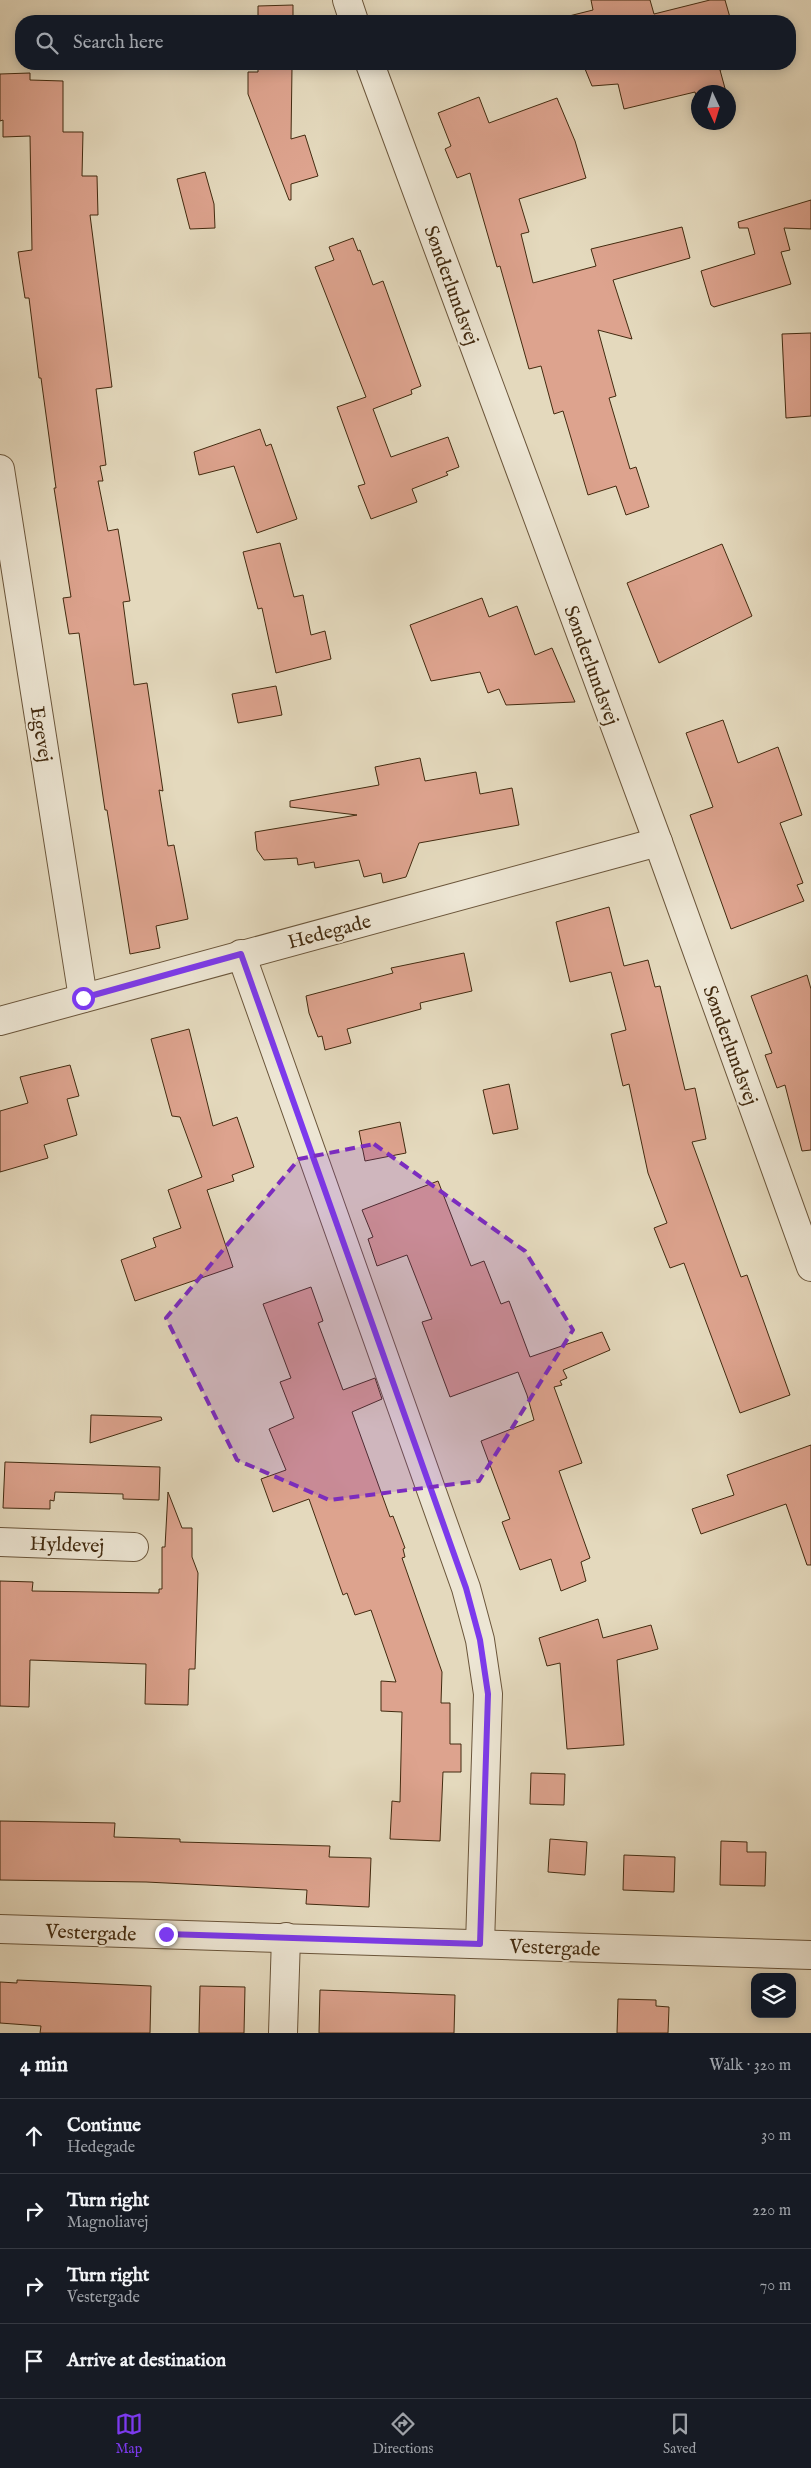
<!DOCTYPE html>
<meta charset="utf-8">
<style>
:root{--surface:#171b24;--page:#242831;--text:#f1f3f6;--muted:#9ea1a6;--line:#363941;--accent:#7c3aed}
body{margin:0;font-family:"IM FELL English",serif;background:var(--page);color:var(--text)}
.controls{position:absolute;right:15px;bottom:15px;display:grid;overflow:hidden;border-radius:10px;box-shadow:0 2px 12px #0003}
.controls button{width:45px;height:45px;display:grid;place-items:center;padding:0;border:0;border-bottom:1px solid var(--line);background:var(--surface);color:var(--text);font:25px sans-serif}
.compass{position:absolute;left:691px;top:85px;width:45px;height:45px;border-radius:50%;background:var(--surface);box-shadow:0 2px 12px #0003;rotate:176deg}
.stop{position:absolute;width:15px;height:15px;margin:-11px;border:4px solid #7c3aed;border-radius:50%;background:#fff}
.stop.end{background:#7c3aed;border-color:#fff;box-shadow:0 1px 5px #0008}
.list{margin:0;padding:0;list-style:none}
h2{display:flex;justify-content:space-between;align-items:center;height:65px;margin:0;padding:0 20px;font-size:21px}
h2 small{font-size:16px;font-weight:400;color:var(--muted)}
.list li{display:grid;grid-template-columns:32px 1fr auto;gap:15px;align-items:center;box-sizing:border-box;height:75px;padding:0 20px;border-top:1px solid var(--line)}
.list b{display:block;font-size:19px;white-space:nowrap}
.list p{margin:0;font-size:16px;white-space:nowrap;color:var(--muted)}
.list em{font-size:16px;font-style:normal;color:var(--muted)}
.icon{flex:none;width:28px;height:28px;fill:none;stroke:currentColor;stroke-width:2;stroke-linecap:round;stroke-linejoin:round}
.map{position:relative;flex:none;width:811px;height:2033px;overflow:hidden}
.search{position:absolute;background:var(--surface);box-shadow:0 2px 12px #0003;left:15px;right:15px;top:15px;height:55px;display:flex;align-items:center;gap:12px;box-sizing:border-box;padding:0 18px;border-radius:20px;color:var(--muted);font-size:19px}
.sheet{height:365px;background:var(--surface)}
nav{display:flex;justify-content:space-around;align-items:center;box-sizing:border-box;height:70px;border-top:1px solid var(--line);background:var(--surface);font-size:14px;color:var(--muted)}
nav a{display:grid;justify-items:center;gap:2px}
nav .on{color:var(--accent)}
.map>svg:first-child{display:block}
.building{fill:#dda38e;stroke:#432b10}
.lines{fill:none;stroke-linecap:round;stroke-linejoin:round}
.minor-casing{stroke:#6b563b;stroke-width:30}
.minor{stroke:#ede6d4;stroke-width:28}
.route{stroke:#7c3aed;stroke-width:6}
.marked{fill:#7b2cbf;fill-opacity:0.2;stroke:#7b2cbf;stroke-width:4;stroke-dasharray:10 6;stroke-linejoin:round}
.labels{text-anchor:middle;stroke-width:4;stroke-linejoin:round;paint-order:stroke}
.street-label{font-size:20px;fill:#432b10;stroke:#ede6d4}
</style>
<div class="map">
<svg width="811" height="2033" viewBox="0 0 811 2033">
<rect width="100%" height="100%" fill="#e4d9bd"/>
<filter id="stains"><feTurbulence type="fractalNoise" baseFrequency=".004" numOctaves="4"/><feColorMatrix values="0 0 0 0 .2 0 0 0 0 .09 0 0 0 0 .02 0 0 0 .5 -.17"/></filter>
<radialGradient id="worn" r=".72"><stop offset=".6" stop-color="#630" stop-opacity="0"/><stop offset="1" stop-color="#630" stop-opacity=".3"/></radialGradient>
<g class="building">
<path d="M 591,0 L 650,0 L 654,14 L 710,0 L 725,0 L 731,21 L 570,21 L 569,16 L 593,10 Z"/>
<path d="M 293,5 L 293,21 L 258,21 L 258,6 Z"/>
<path d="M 258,64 L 294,64 L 294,68 L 292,68 L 291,139 L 305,135 L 318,176 L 291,184 L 291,200 L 289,200 L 248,94 L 248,72 L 258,72 Z"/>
<path d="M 583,64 L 742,64 L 720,70 L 726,92 L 698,92 L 698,104 L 695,92 L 624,109 L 618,84 L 592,86 Z"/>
<path d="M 30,73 L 30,80 L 63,81 L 63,132 L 83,132 L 82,176 L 97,176 L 98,215 L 90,215 L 112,387 L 96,389 L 106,465 L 100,466 L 103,481 L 98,481 L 108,531 L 118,529 L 130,601 L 123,602 L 134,685 L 147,683 L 163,791 L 159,790 L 168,846 L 174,845 L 188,919 L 156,926 L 160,948 L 130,954 L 107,810 L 105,810 L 79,633 L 69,634 L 63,598 L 71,597 L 54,488 L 56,488 L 41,378 L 39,378 L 29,298 L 25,298 L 18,252 L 32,250 L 30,136 L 3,137 L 3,120 L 0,121 L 0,74 Z"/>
<path d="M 479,97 L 489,123 L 557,98 L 575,141 L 586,178 L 519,199 L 529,232 L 521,234 L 533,283 L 596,266 L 591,249 L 682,227 L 690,258 L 613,280 L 632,339 L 598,330 L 616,396 L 609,398 L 630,469 L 636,467 L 649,507 L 626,515 L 616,486 L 588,495 L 563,411 L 554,414 L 541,366 L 529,369 L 500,266 L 497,267 L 470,173 L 457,178 L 445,149 L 451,146 L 438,113 Z"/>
<path d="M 205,172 L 214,204 L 215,228 L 190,229 L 177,179 Z"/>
<path d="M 811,200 L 811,229 L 784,228 L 790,250 L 781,252 L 791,284 L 714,307 L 711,305 L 701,271 L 755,254 L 748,228 L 739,228 L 738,222 Z"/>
<path d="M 353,238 L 358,251 L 360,250 L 373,285 L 383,281 L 421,386 L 411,390 L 412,394 L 373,409 L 391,457 L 448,437 L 459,467 L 446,472 L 448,475 L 412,489 L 417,502 L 371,519 L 358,486 L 365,484 L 337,407 L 366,397 L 315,267 L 334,260 L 329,247 Z"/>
<path d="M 811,333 L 811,416 L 786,418 L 782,334 Z"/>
<path d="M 260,429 L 266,446 L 271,444 L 297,519 L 257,533 L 234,466 L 199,475 L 194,452 Z"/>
<path d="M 280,543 L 294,597 L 303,595 L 311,635 L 325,631 L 331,659 L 276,673 L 262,608 L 258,609 L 243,552 Z"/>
<path d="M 722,544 L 752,616 L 659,663 L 627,583 Z"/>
<path d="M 482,598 L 489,617 L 517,606 L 535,655 L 552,648 L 575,702 L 506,705 L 499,689 L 488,693 L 480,672 L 431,681 L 410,625 Z"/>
<path d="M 276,686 L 282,715 L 238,723 L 232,694 Z"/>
<path d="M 723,720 L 738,763 L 778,747 L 802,815 L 780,823 L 803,883 L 797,885 L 804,901 L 731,929 L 690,815 L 713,807 L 686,733 Z"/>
<path d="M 420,758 L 425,781 L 476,772 L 480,794 L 512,788 L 519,825 L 419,843 L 406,877 L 383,883 L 381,873 L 364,877 L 359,860 L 315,868 L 314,862 L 298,865 L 297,858 L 264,860 L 257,850 L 255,832 L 357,815 L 290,807 L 290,801 L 379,785 L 375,767 Z"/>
<path d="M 609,907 L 624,966 L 648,960 L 655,987 L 660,986 L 685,1090 L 695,1088 L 706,1139 L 692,1142 L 741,1277 L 747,1275 L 790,1395 L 740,1413 L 684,1263 L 670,1268 L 654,1228 L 667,1223 L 648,1173 L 629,1084 L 623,1086 L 611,1034 L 626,1030 L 611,972 L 570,982 L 556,922 Z"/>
<path d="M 464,953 L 472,991 L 420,1003 L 421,1009 L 347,1029 L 351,1043 L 325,1050 L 322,1036 L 318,1037 L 309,1013 L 306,996 L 393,973 L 391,968 Z"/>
<path d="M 807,975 L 811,989 L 811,1150 L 802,1151 L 785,1085 L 777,1088 L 765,1055 L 772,1053 L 751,996 Z"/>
<path d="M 189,1029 L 213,1126 L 237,1117 L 254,1167 L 232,1175 L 234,1181 L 207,1190 L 233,1267 L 135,1301 L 121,1260 L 156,1247 L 153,1238 L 181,1228 L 168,1190 L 202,1177 L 180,1117 L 172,1116 L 151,1039 Z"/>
<path d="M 70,1065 L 79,1096 L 67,1099 L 77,1135 L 44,1145 L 48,1158 L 0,1172 L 0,1111 L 28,1103 L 20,1077 Z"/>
<path d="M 509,1084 L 518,1129 L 493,1134 L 483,1090 Z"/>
<path d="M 400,1122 L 406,1153 L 365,1161 L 359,1131 Z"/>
<path d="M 438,1181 L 471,1266 L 484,1261 L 501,1304 L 509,1301 L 530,1357 L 602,1332 L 610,1350 L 563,1370 L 567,1378 L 560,1381 L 562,1385 L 554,1387 L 582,1463 L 559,1471 L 590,1558 L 581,1562 L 586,1581 L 561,1591 L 551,1559 L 520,1570 L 502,1522 L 510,1519 L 481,1441 L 534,1420 L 527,1395 L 518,1372 L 450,1397 L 422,1322 L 432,1319 L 407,1255 L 377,1266 L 368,1239 L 373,1237 L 362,1210 Z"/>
<path d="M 311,1287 L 323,1321 L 318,1323 L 343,1390 L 375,1378 L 382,1399 L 352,1412 L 390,1517 L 393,1516 L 405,1548 L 403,1549 L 405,1557 L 402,1558 L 442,1672 L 441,1703 L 450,1703 L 450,1744 L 461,1744 L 461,1772 L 443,1772 L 440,1841 L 390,1839 L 392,1801 L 400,1802 L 402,1712 L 381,1711 L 381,1681 L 396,1682 L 371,1610 L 355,1615 L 347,1593 L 343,1595 L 309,1499 L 273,1512 L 261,1479 L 286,1470 L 269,1429 L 294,1418 L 280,1382 L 291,1378 L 263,1304 Z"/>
<path d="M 91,1415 L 161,1417 L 162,1420 L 90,1443 Z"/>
<path d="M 811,1445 L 811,1565 L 807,1565 L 786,1504 L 701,1534 L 692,1509 L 734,1495 L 727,1475 Z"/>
<path d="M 5,1462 L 160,1467 L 159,1500 L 123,1499 L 123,1494 L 55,1492 L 54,1501 L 50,1500 L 50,1509 L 3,1508 Z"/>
<path d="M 168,1492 L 182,1528 L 192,1528 L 192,1557 L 198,1573 L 195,1669 L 189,1669 L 188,1705 L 145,1704 L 146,1664 L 30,1660 L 29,1707 L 0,1706 L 0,1581 L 33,1582 L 32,1591 L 159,1593 L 159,1589 L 162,1589 L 162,1547 L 165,1547 Z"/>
<path d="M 598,1619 L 603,1638 L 651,1625 L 658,1649 L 617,1660 L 624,1745 L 567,1749 L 560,1663 L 547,1666 L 539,1638 Z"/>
<path d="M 531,1773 L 565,1774 L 564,1805 L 530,1804 Z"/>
<path d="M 0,1821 L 115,1823 L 114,1837 L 180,1839 L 180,1842 L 330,1846 L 329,1857 L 371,1858 L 369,1907 L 306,1904 L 307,1890 L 146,1882 L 0,1880 Z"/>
<path d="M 550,1839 L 587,1842 L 585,1875 L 548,1872 Z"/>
<path d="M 721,1841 L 747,1842 L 747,1852 L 766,1852 L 765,1886 L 720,1885 Z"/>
<path d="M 624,1855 L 675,1857 L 674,1892 L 623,1890 Z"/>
<path d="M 17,1980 L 151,1986 L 150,2033 L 40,2033 L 41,2026 L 0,2023 L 0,1982 L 17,1983 Z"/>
<path d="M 200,1986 L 245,1987 L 244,2033 L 199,2033 Z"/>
<path d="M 320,1990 L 455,1995 L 454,2033 L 319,2033 Z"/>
<path d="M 618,1999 L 656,2000 L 656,2006 L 669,2007 L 668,2033 L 617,2033 Z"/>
</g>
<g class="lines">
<defs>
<g id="minor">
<path d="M 347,0 L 354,21"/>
<path d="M 370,64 L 658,842 L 811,1267"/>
<path d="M 0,469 L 83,998"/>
<path d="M 241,954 L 466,1588 L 480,1640 L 488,1694 L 480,1944"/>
<path d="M 0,1021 L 658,842"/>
<path d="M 0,1542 L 134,1547"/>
<path d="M 0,1929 L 811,1955"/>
<path d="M 283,2033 L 286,1937"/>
</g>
</defs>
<use href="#minor" class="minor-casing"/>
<use href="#minor" class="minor"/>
</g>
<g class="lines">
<path class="route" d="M 83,998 L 241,954 L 466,1588 L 480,1640 L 488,1694 L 480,1944 L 166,1934"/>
</g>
<path class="marked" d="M 374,1144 L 525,1251 L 573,1330 L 479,1481 L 329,1500 L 237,1460 L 166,1318 L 299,1159 Z"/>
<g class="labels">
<g class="street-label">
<text transform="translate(452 285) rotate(70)" y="7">Sønderlundsvej</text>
<text transform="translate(592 665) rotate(70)" y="7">Sønderlundsvej</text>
<text transform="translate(42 734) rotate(81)" y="7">Egevej</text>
<text transform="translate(329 931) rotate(-15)" y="7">Hedegade</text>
<text transform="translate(731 1045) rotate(70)" y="7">Sønderlundsvej</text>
<text transform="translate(67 1544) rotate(2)" y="7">Hyldevej</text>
<text transform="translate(91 1932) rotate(2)" y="7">Vestergade</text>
<text transform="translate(555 1947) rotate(2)" y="7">Vestergade</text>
</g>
</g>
<rect width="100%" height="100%" filter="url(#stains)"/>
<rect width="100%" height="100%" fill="url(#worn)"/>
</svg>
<div class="controls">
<button><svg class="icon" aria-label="layers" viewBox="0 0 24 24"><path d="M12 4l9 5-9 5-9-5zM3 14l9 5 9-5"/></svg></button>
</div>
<svg class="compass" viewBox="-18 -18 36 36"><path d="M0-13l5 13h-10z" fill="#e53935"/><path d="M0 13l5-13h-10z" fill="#9ea1a6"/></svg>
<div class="stop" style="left:83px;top:998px"></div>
<div class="stop end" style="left:166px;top:1934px"></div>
<div class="search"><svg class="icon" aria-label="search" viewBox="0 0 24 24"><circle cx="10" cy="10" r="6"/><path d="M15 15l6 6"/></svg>Search here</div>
</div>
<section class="sheet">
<h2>4 min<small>Walk · 320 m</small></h2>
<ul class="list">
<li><svg class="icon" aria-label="ahead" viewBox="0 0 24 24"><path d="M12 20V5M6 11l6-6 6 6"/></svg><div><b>Continue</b><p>Hedegade</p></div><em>30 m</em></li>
<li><svg class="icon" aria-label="right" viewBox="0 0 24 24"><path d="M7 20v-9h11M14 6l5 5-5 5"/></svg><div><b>Turn right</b><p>Magnoliavej</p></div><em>220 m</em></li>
<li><svg class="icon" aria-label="right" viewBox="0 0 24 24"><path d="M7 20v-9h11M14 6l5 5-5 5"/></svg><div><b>Turn right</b><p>Vestergade</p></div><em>70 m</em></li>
<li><svg class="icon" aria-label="arrive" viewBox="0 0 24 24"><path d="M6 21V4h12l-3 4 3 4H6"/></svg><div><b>Arrive at destination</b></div></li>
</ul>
</section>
<nav>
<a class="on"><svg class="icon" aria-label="map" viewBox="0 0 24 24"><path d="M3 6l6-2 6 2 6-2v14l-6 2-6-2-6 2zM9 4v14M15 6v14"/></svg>Map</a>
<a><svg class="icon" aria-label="directions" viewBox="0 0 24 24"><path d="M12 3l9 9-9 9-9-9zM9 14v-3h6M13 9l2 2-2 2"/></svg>Directions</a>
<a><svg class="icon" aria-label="saved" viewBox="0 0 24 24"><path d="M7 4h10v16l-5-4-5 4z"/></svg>Saved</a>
</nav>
